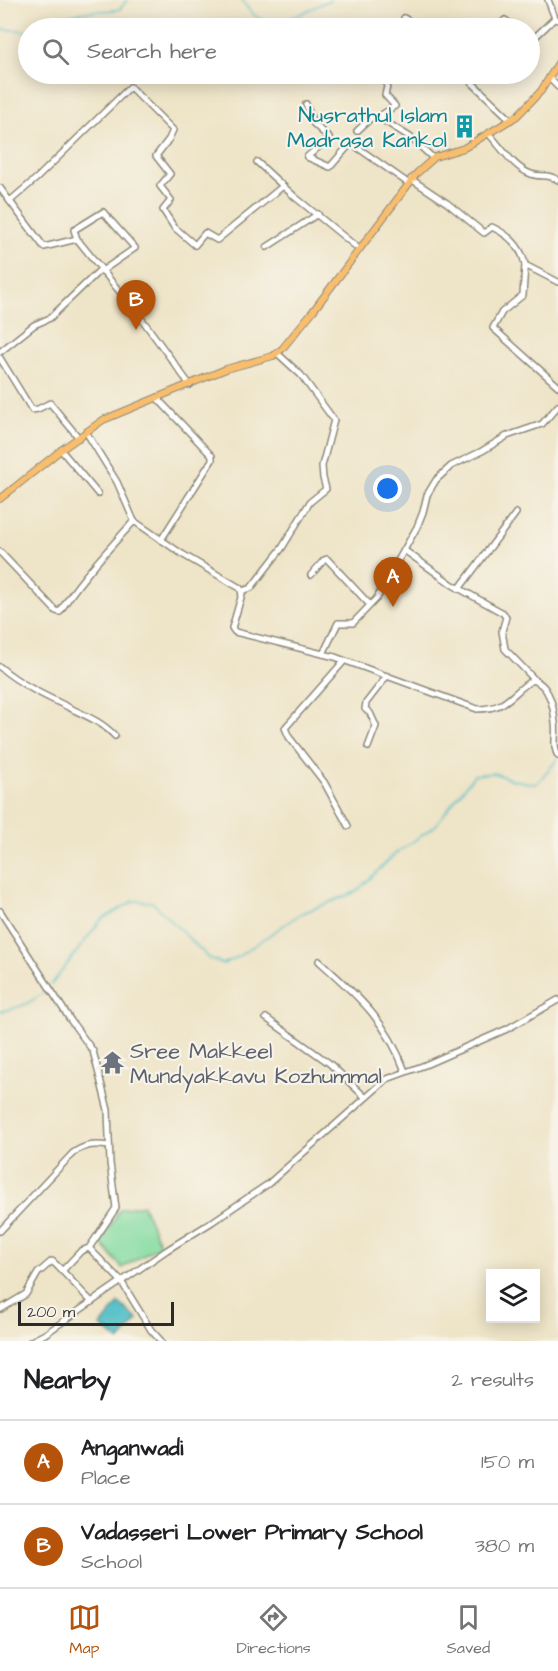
<!DOCTYPE html>
<style>
:root{--surface:#fff;--page:#f2f2f2;--text:#202124;--muted:#757577;--line:#e0e0e0;--accent:#b45309}
body{margin:0;font-family:"Architects Daughter",sans-serif;background:var(--page);color:var(--text)}
.controls{position:absolute;right:18px;bottom:18px;display:grid;overflow:hidden;border-radius:0px;box-shadow:0 3px 15px #0003}
.controls button{width:54px;height:54px;display:grid;place-items:center;padding:0;border:0;border-bottom:2px solid var(--line);background:var(--surface);color:var(--text);font:30px sans-serif}
.scale{position:absolute;left:18px;bottom:15px;width:156px;box-sizing:border-box;padding-left:6px;border:3px solid #2b2b2b;border-top:0;font-size:16px;line-height:21px;white-space:nowrap;color:#2b2b2b;-webkit-text-stroke:4px #f7f3e8;paint-order:stroke}
.you{position:absolute;left:388px;top:489px;width:21px;height:21px;margin:-15px;border:4px solid #fff;border-radius:50%;background:#1a73e8;box-shadow:0 0 0 9px #1a73e833}
.badge{display:grid;place-items:center;width:39px;height:39px;border-radius:50%;background:var(--accent);color:#fff;font-size:20px;font-weight:700}
.pin{position:absolute;translate:-50% -50px;filter:drop-shadow(0 2px 3px #0008)}
.pin::after{content:'';position:absolute;top:32px;width:21px;height:18px;background:inherit;clip-path:polygon(0 0,100% 0,50% 100%)}
.list{margin:0;padding:0;list-style:none}
h2{display:flex;justify-content:space-between;align-items:center;height:78px;margin:0;padding:0 24px;font-size:26px}
h2 small{font-size:20px;font-weight:400;color:var(--muted)}
.list li{display:grid;grid-template-columns:39px 1fr auto;gap:18px;align-items:center;box-sizing:border-box;height:84px;padding:0 24px;border-top:2px solid var(--line)}
.list b{display:block;font-size:22px;white-space:nowrap}
.list p{margin:0;font-size:20px;white-space:nowrap;color:var(--muted)}
.list em{font-size:20px;font-style:normal;color:var(--muted)}
.icon{flex:none;width:33px;height:33px;fill:none;stroke:currentColor;stroke-width:2;stroke-linecap:round;stroke-linejoin:round}
.map{position:relative;flex:none;width:558px;height:1341px;overflow:hidden}
.search{position:absolute;background:var(--surface);box-shadow:0 3px 15px #0003;left:18px;right:18px;top:18px;height:66px;display:flex;align-items:center;gap:15px;box-sizing:border-box;padding:0 21px;border-radius:33px;color:var(--muted);font-size:22px}
.sheet{height:246px;background:var(--surface)}
nav{display:flex;justify-content:space-around;align-items:center;box-sizing:border-box;height:84px;border-top:2px solid var(--line);background:var(--surface);font-size:16px;color:var(--muted)}
nav a{display:grid;justify-items:center;gap:3px}
nav .on{color:var(--accent)}
.map>svg:first-child{display:block}
.green{fill:#84dca1;stroke:#588466;stroke-width:1.5}
.water{fill:#51bfc8;stroke:#3e757a;stroke-width:1.5}
.lines{fill:none;stroke-linecap:round;stroke-linejoin:round}
.stream{stroke:#51bfc8;stroke-width:1.5}
.minor-casing{stroke:#8c8879;stroke-width:8}
.major-casing{stroke:#8c8879;stroke-width:8}
.minor{stroke:#fff;stroke-width:5}
.major{stroke:#f9be6d;stroke-width:6}
.labels{text-anchor:middle;stroke-width:4.5;stroke-linejoin:round;paint-order:stroke}
.culture-label{font-size:22px;fill:#0d838f;stroke:#f7f3e8;text-anchor:end}
.worship-label{font-size:22px;fill:#5b616d;stroke:#f7f3e8;text-anchor:start}
</style>
<div class="map">
<svg width="558" height="1341" viewBox="0 0 558 1341">
<rect width="100%" height="100%" fill="#f7f3e8"/>
<filter id="ink" filterUnits="userSpaceOnUse"><feTurbulence type="fractalNoise" baseFrequency=".0167" numOctaves="2"/><feDisplacementMap in="SourceGraphic" scale="12" xChannelSelector="R" yChannelSelector="G"/><feConvolveMatrix kernelMatrix="1 2 1 2 8 2 1 2 1" color-interpolation-filters="sRGB"/></filter>
<filter id="wash" filterUnits="userSpaceOnUse"><feTurbulence type="fractalNoise" baseFrequency=".008" numOctaves="4" result="noise"/><feDisplacementMap in="SourceGraphic" scale="24" xChannelSelector="R" yChannelSelector="G"/><feGaussianBlur stdDeviation="1.35" result="paint"/><feColorMatrix in="noise" values="0 0 0 0 0 0 0 0 0 0 0 0 0 0 0 0 0 1.4 0 .05"/><feComposite in="paint" operator="in"/></filter>
<g filter="url(#wash)">
<rect width="100%" height="100%" fill="#eee4c7"/>
<path class="green" d="M 143,1205 L 160,1245 L 122,1268 L 101,1243 L 120,1209 Z"/>
<path class="water" d="M 119,1303 L 138,1320 L 119,1341 L 101,1326 Z"/>
<g class="lines">
<g class="stream">
<path d="M 242,0 C 246,5 249,11 254,15 C 276,34 309,8 330,0"/>
<path d="M 42,28 C 56,21 70,14 86,12 C 98,10 108,12 120,9 L 127,0"/>
<path d="M 0,29 L 28,31"/>
<path d="M 51,985 L 101,920 L 134,901 L 152,902 L 209,958 L 223,964 L 236,958 L 300,914 L 356,892 L 395,854 L 435,826 L 474,775 L 494,773 L 513,780 L 536,784 L 558,759"/>
<path d="M 0,1011 C 18,1009 34,1002 47,989"/>
</g>
</g>
</g>
<g filter="url(#ink)">
<g class="lines">
<defs>
<g id="minor">
<path d="M 548,0 L 555,18"/>
<path d="M 404,18 L 420,28"/>
<path d="M 497,28 L 505,20 L 516,28"/>
<path d="M 530,38 L 532,40 L 555,18 L 558,20"/>
<path d="M 463,74 L 511,120"/>
<path d="M 550,79 L 558,87"/>
<path d="M 306,104 L 313,123 L 329,138 L 307,157 L 330,167 L 351,143 L 408,183"/>
<path d="M 378,117 L 395,106 L 385,95 L 390,74"/>
<path d="M 357,131 L 372,117 L 378,117 L 410,137 L 433,158"/>
<path d="M 489,134 C 501,147 514,168 531,174 C 541,178 547,173 558,180"/>
<path d="M 257,162 L 295,197 L 359,249"/>
<path d="M 411,179 L 447,203 L 484,233 L 492,227 C 509,235 522,248 525,265"/>
<path d="M 0,188 L 44,247 L 77,239 L 141,318 L 190,385"/>
<path d="M 10,201 L 38,177 L 130,87 L 173,130 L 169,139 L 156,156 L 170,174 L 160,186 L 171,200 L 163,210 L 174,227 L 195,245 L 205,233 L 217,240 L 283,186"/>
<path d="M 77,239 L 74,230 L 103,212 L 135,248 L 102,271"/>
<path d="M 267,247 L 318,214"/>
<path d="M 558,282 L 525,265 L 523,295 L 502,312 L 493,328 L 558,386"/>
<path d="M 0,352 L 34,325 L 50,318 L 101,269"/>
<path d="M 0,358 L 32,410 L 38,409 L 50,403 L 79,438"/>
<path d="M 157,398 L 212,456 L 212,460 L 161,540"/>
<path d="M 86,432 L 117,482 L 134,521 L 182,554 L 240,588 L 242,594 L 232,628 L 235,632 L 335,657 L 477,709 C 508,709 509,695 532,680 C 549,683 554,708 555,723 C 557,735 552,746 558,756"/>
<path d="M 61,450 L 98,494"/>
<path d="M 404,550 L 453,585 L 503,613 L 506,617 L 502,631 L 505,649 L 535,680"/>
<path d="M 0,552 L 56,611 L 60,612 C 77,582 111,547 134,521"/>
<path d="M 311,575 L 324,560 L 327,559 L 370,605"/>
<path d="M 459,589 L 516,513"/>
<path d="M 242,591 L 251,588 L 282,548 L 310,502 L 326,489 L 323,478 L 322,466 L 334,420 L 301,375 L 277,353"/>
<path d="M 323,654 L 338,623 L 353,623 L 377,598 L 417,527 L 423,512 L 427,495 L 436,480 L 451,466 L 482,451 L 507,436 L 542,424 L 558,406"/>
<path d="M 344,661 L 285,728 L 289,737 L 324,782 L 348,826"/>
<path d="M 0,667 C 20,684 43,695 66,706 C 84,715 101,721 115,736"/>
<path d="M 368,747 L 376,726 L 370,713 L 365,709 L 366,703 L 387,676"/>
<path d="M 0,911 L 71,1021 L 93,1051 L 108,1110 L 110,1163 L 116,1208 L 89,1248 L 121,1281 L 151,1330 L 161,1341"/>
<path d="M 319,961 C 358,996 386,1020 405,1071"/>
<path d="M 266,1018 L 329,1063 L 365,1097"/>
<path d="M 0,1231 L 73,1153 C 86,1144 95,1144 109,1146"/>
<path d="M 62,1271 L 81,1251 L 89,1248"/>
<path d="M 1,1309 L 26,1294 L 38,1273 L 52,1261 C 57,1264 84,1295 92,1302"/>
<path d="M 31,1341 L 45,1334 L 167,1250 L 212,1222 L 268,1184 L 387,1079 L 425,1065 L 507,1029 L 558,1000"/>
</g>
<path id="major" d="M 0,499 L 61,450 L 103,420 L 226,369 L 273,356 L 282,349 L 313,311 L 417,173 L 435,157 L 464,148 L 517,116 L 541,91 L 558,63"/>
</defs>
<use href="#minor" class="minor-casing"/>
<use href="#major" class="major-casing"/>
<use href="#minor" class="minor"/>
<use href="#major" class="major"/>
</g>
</g>
<defs>
<symbol id="building-bare" viewBox="-9 -9 18 18"><path d="M-4-6H4V6H1V3H-1V6H-4ZM-2.5-4.3h1.7v1.8h-1.7ZM.8-4.3h1.7v1.8H.8ZM-2.5-1h1.7V.8h-1.7ZM.8-1h1.7V.8H.8Z" fill="#0f9aa8" stroke="#f7f3e8" stroke-width="2.5" paint-order="stroke"/></symbol>
<symbol id="temple-bare" viewBox="-9 -9 18 18"><path d="M0-6L5-2H3V0L6.5 2.5H4V6H1.5V3h-3V6H-4V2.5H-6.5L-3 0V-2H-5Z" fill="#6b7280" stroke="#f7f3e8" stroke-width="2.5" paint-order="stroke"/></symbol>
</defs>
<g fill-rule="evenodd">
<use href="#building-bare" x="448" y="110" width="33" height="33"/>
<use href="#temple-bare" x="96" y="1046" width="33" height="33"/>
</g>
<g class="labels">
<g class="culture-label">
<text x="447" y="122">Nusrathul Islam<tspan x="447" dy="25">Madrasa Kankol</tspan></text>
</g>
<g class="worship-label">
<text x="130" y="1058">Sree Makkeel<tspan x="130" dy="25">Mundyakkavu Kozhummal</tspan></text>
</g>
</g>
</svg>
<div class="controls">
<button><svg class="icon" aria-label="layers" viewBox="0 0 24 24"><path d="M12 4l9 5-9 5-9-5zM3 14l9 5 9-5"/></svg></button>
</div>
<div class="scale">200 m</div>
<div class="you"></div>
<div class="pin badge" style="left:393px;top:607px">A</div>
<div class="pin badge" style="left:136px;top:330px">B</div>
<div class="search"><svg class="icon" aria-label="search" viewBox="0 0 24 24"><circle cx="10" cy="10" r="6"/><path d="M15 15l6 6"/></svg>Search here</div>
</div>
<section class="sheet">
<h2>Nearby<small>2 results</small></h2>
<ul class="list">
<li><span class="badge">A</span><div><b>Anganwadi</b><p>Place</p></div><em>150 m</em></li>
<li><span class="badge">B</span><div><b>Vadasseri Lower Primary School</b><p>School</p></div><em>380 m</em></li>
</ul>
</section>
<nav>
<a class="on"><svg class="icon" aria-label="map" viewBox="0 0 24 24"><path d="M3 6l6-2 6 2 6-2v14l-6 2-6-2-6 2zM9 4v14M15 6v14"/></svg>Map</a>
<a><svg class="icon" aria-label="directions" viewBox="0 0 24 24"><path d="M12 3l9 9-9 9-9-9zM9 14v-3h6M13 9l2 2-2 2"/></svg>Directions</a>
<a><svg class="icon" aria-label="saved" viewBox="0 0 24 24"><path d="M7 4h10v16l-5-4-5 4z"/></svg>Saved</a>
</nav>
